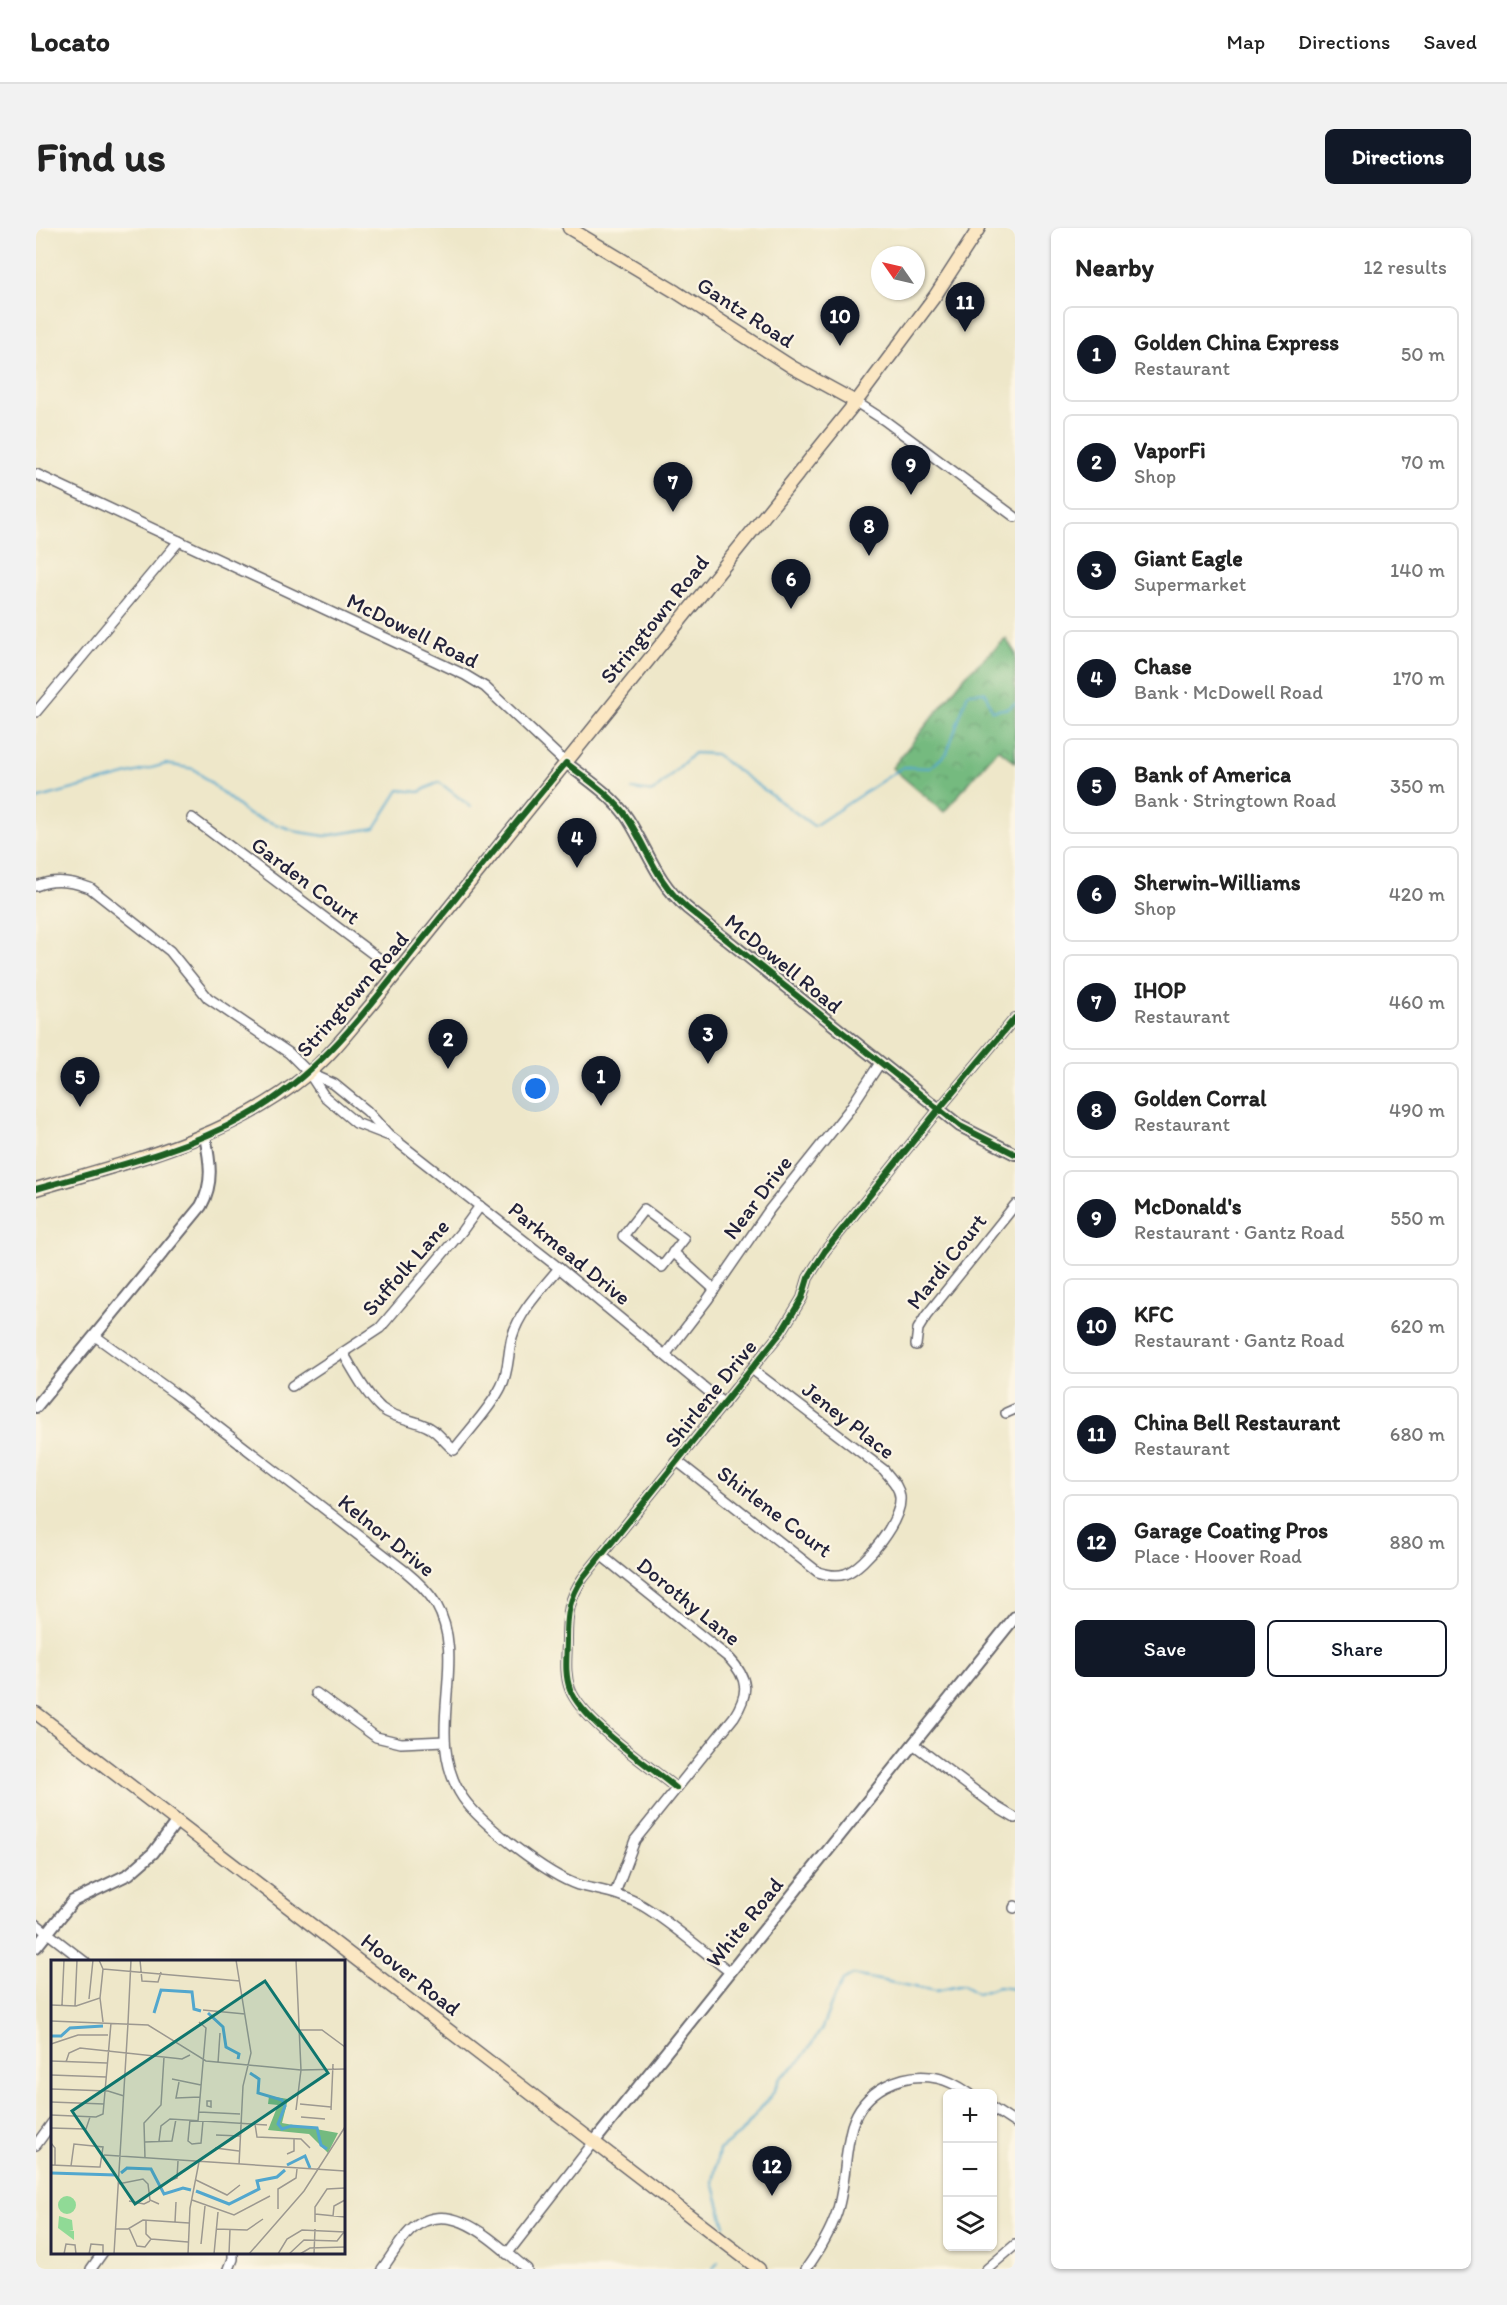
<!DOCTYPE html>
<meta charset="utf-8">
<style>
:root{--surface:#fff;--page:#f2f2f2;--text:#222;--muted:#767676;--line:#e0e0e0;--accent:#111827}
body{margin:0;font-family:Itim,sans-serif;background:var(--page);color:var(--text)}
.controls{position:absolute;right:18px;bottom:18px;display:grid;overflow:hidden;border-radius:9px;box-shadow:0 2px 4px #0004}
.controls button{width:54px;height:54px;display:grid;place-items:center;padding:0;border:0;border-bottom:2px solid var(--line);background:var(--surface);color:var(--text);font:30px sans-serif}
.compass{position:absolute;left:835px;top:18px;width:54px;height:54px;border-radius:50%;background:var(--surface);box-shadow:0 2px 4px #0004;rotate:304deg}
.you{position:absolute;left:500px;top:861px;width:21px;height:21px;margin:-15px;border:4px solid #fff;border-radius:50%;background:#1a73e8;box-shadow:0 0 0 9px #1a73e833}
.badge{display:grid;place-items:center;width:39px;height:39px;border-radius:50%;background:var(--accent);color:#fff;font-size:20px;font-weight:700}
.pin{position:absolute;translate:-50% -50px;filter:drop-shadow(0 2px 3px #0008)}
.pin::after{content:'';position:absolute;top:32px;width:21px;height:18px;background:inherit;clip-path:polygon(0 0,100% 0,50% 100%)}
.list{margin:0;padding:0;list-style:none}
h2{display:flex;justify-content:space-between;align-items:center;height:78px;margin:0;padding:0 24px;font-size:26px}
h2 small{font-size:20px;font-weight:400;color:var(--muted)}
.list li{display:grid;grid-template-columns:39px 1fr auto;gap:18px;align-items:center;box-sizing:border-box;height:96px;margin:0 12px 12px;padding:0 12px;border:2px solid var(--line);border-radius:9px}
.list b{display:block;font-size:22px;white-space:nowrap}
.list p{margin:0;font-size:20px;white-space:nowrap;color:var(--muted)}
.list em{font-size:20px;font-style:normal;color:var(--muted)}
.actions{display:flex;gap:12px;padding:18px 24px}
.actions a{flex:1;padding:14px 0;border:2px solid var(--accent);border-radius:9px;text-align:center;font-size:21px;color:var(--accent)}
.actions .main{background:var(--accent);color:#fff}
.icon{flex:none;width:33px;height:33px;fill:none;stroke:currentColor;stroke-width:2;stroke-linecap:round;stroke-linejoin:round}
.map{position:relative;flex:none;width:979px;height:2041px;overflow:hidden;border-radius:9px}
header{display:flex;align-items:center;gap:36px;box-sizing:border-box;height:84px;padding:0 30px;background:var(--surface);border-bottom:2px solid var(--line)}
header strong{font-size:28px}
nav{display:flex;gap:33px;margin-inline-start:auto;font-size:21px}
.intro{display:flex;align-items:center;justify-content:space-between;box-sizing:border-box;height:144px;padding:0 36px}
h1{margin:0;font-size:42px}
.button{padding:15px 27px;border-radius:9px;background:var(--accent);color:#fff;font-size:21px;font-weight:700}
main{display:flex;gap:36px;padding:0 36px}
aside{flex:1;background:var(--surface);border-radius:9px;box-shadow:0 2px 4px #0004}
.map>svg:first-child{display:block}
.forest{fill:url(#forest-crowns);stroke:#4b6e5d;stroke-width:1.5}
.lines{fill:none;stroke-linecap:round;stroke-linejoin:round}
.stream{stroke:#52a7ce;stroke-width:2}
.minor-casing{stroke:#69676d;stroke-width:12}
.tertiary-casing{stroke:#69676d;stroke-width:14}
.secondary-casing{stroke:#69676d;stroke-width:15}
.minor{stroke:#fff;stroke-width:9}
.tertiary{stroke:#fff;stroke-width:10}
.secondary{stroke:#fbe7c3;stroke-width:12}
.cycleway-casing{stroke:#fcf5e5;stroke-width:10}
.cycleway{stroke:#1b5e20;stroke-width:6}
.labels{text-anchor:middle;stroke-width:4.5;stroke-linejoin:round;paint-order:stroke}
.street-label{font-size:22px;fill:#22223b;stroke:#fcf5e5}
.inset-river{fill:none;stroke:#52a7ce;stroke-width:3}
.inset-road{fill:none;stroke:#9c9890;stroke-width:1.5}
.view{fill:#0f766e;fill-opacity:0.15;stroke:#0f766e;stroke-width:3}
.inset-edge{fill:none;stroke:#22223b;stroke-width:3}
</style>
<header>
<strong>Locato</strong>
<nav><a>Map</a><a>Directions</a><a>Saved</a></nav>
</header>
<div class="intro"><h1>Find us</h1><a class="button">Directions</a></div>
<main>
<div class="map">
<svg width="979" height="2041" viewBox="0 0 979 2041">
<defs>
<pattern id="forest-crowns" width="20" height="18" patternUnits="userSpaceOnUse" patternTransform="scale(1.5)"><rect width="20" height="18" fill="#74ba7f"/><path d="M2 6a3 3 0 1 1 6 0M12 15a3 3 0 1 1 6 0" fill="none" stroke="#5f9769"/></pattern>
</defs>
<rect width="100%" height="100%" fill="#fcf5e5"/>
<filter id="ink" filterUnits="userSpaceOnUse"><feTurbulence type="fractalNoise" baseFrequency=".0167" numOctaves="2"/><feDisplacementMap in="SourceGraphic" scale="12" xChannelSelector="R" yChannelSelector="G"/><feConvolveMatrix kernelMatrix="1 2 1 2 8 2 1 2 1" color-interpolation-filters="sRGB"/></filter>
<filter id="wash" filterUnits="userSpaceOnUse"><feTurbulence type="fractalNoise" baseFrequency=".008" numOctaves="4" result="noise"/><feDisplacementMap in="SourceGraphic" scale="24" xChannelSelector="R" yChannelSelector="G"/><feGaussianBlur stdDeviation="1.35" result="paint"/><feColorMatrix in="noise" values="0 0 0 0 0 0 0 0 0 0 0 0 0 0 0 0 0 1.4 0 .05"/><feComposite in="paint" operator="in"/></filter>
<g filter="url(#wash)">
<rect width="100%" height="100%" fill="#eee7c9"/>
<path class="forest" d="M 970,411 L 979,425 L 979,534 L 962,521 L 908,584 L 856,540 L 930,447 Z"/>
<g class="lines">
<g class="stream">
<path d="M 596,561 L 617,564 L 658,525 L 679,526 L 778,598 L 867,539 L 894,540 L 911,525 L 932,465 L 949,464 L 956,483 L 973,480 L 979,475"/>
<path d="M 0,571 L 130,536 L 158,541 L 213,587 L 263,604 L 289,608 L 339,600 L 363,562 L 383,564 L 403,554 L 435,579"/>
<path d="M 689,1998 L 677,1954 L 683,1922 L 704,1906 L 737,1865 L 744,1850 L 764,1833 L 785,1802 L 799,1767 L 807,1753 L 817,1747 L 900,1763 L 927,1757 L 941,1766 L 962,1759 L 979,1761"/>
<path d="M 677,2041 L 682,2034"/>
</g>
</g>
</g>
<g filter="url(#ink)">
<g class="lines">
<defs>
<g id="minor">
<path d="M 820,174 L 848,192 L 979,289"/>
<path d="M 0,246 L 429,447 L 449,459 L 530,535"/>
<path d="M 0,484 L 143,313"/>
<path d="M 156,590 L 361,744"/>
<path d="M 0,658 C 18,650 36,653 54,660 L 134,723 L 172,770 L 253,825 L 273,845 L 288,868 L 320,895 L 351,907"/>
<path d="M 273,845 L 298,856 L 331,883 L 353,907 L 523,1040 L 688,1176"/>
<path d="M 608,981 L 648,1011 L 626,1039 L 587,1008 Z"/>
<path d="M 637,1024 L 678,1061"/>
<path d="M 59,1108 L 138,1165 L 369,1343 C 380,1352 392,1363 400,1376 C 434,1435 385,1507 427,1570 C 445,1596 512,1647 542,1657 C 565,1663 586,1665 607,1678 C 637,1696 665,1722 694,1744"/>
<path d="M 880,1117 L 882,1101 L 890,1088 L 979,977"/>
<path d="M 307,1125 C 318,1143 329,1165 345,1180 C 358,1191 379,1191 394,1200 C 403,1205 409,1215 418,1222 C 433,1202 454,1181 465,1159 C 473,1144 472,1124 476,1109 C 484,1082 506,1061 523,1040"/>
<path d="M 629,1127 L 672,1071 L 734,981 L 813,882 L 844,835"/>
<path d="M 256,1158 L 344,1100 L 426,1003 L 444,978"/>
<path d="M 970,1185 L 979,1181"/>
<path d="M 641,1233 L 782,1344 C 791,1347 800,1349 809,1346 C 830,1338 866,1292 864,1269 C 863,1258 855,1251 848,1242 L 717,1142"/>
<path d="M 566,1328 L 693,1430 C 713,1451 713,1466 698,1489 L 599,1612 L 579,1665"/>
<path d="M 280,1465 L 340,1509 L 365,1515 L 409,1513"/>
<path d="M 877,1516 L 962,1580 L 979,1590"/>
<path d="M 640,1560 C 612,1537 546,1493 534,1461 C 528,1445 531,1427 531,1411 C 531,1387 533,1370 547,1350 L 746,1103 L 766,1070 L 772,1050 L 789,1023 L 903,881 L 979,790"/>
<path d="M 978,1680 L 979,1678"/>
<path d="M 0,1696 L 49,1734"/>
<path d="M 956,1880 L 979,1895"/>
<path d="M 0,1917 L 16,1895"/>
<path d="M 471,2026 L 558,1914"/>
<path d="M 55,2041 L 67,2024"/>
<path d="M 193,2041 L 197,2031 L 197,2024"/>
<path d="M 346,2041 C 355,2029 363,2014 374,2003 C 414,1965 460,2017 491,2041"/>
<path d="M 770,2041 C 783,2023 794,2005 801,1984 C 810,1956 808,1926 816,1898 C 827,1862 866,1843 901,1850 C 913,1852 924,1859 934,1866"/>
<path d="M 951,2041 L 979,2017"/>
</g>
<g id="tertiary">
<path d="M 530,535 C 551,551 577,568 592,591 C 613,624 620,653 651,680 L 924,898 L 979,926"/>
<path d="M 0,1179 L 165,978 C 178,955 174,933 169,908"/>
<path d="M 0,1719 L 37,1673 L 93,1646 L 117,1625 L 141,1593"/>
<path d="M 558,1914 L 979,1389"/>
</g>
<g id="secondary">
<path d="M 533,0 L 640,64 L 756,139 L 820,174"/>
<path d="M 0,961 C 96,933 194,910 273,845 C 297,825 315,800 335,777 L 820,174 L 899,68 L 943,0"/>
<path d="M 0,1485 L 723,2041"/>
</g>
</defs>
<use href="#minor" class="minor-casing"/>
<use href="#tertiary" class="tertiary-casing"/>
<use href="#secondary" class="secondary-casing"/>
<use href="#minor" class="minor"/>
<use href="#tertiary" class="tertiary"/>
<use href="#secondary" class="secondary"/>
<defs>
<g id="cycleway">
<path d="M 0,961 C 70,941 145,924 209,889 C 287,845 333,779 387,711 C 435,652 481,592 530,535 C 551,551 577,568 592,591 C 613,624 620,653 651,680 L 924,898 L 979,926"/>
<path d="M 640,1560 C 612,1537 546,1493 534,1461 C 528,1445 531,1427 531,1411 C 531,1387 533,1370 547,1350 L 746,1103 L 766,1070 L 772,1050 L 789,1023 L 903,881 L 979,790"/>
</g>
</defs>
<use href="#cycleway" class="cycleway-casing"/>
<use href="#cycleway" class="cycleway"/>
</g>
</g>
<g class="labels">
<g class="street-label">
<text transform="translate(710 84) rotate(33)" y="8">Gantz Road</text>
<text transform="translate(618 391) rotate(-51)" y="8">Stringtown Road</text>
<text transform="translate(377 402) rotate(26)" y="8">McDowell Road</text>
<text transform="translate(270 652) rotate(37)" y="8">Garden Court</text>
<text transform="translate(748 735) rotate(39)" y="8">McDowell Road</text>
<text transform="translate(316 766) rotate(-49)" y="8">Stringtown Road</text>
<text transform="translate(721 969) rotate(-53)" y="8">Near Drive</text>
<text transform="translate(534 1025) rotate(39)" y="8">Parkmead Drive</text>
<text transform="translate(910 1033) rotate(-52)" y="8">Mardi Court</text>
<text transform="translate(369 1039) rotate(-49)" y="8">Suffolk Lane</text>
<text transform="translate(674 1165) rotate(-51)" y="8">Shirlene Drive</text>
<text transform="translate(813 1192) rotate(38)" y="8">Jeney Place</text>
<text transform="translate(739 1283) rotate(37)" y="8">Shirlene Court</text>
<text transform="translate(351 1307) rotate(39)" y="8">Kelnor Drive</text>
<text transform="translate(653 1373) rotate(39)" y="8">Dorothy Lane</text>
<text transform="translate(708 1694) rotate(-51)" y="8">White Road</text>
<text transform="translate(375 1746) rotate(38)" y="8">Hoover Road</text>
</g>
</g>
<g transform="translate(15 1732)">
<rect width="294" height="294" fill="#eee7c9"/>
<path d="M7 245a9 9 0 1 1 18 0a9 9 0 1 1-18 0ZM 8,256 L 21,260 L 22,270 L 18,270 L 23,271 L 23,280 L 7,268 Z" fill="#90da96"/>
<path d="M 218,136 L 237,139 L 231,163 L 287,173 L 277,193 L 258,174 L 217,170 L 227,145 L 217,144 Z" fill="#74ba7f"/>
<path class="inset-river" d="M 103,53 L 110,30 L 141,32 L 143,49 L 150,51M 157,53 L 172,67 L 175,87 L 188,94 L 187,99M 0,76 L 10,76 L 19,68 L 52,66M 199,113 L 208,119 L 207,133 L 231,140 L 234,146 L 227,164 L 231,169 L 240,166 L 266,168 L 270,185 L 276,189M 236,205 L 254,196 L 259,208M 0,213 L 65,215M 70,213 L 76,208 L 100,209 L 113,234 L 132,228 L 140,230M 145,231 L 178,244 L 208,229 L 206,221 L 226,217 L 234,210"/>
<path class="inset-road" d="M 89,0 L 91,21 L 107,22 L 110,12M 185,0 L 200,93 L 192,126 L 188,205M 245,0 L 250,110M 52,9 L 189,21M 49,38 L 52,62M 38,39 L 42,0M 0,45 L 25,46 L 49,38 L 52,9 L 48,0M 11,45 L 13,0M 24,46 L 26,0M 152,50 L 194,54M 0,61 L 97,65 L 155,101 L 250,110 L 294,109M 77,63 L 80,0M 248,70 L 271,70 L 294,87M 0,84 L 27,75 L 57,75M 0,101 L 56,103M 15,102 L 18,93 L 29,88 L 131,99 L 139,95M 167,103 L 169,73M 0,115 L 55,117M 121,119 L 150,125M 128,122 L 125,138 L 149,137M 0,129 L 57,131 L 73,136M 156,141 L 160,141 L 160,147 L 156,146 ZM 0,142 L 53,144M 249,144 L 280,147M 245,150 L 250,110M 280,150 L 282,104M 148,152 L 189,154M 0,155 L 45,157 L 52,154 L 60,63M 250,157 L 274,159M 139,160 L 137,181 L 141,184 L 150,183 L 152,161M 147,161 L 155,68 L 148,62M 204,164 L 206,177 L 250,179 L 259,188M 0,168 L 35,169 L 39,157M 165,175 L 189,176M 108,181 L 110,166 L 119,159 L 216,165M 94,182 L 121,181 L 125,159M 0,183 L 4,188 L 4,206M 164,188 L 188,191M 236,194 L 243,191 L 243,178M 53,195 L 294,211M 94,198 L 93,163 L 110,145 L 113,97M 0,205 L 47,207 L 49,207 L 52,187 L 23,184 L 20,206M 145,220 L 176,235 L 189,225M 118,221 L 126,218 L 127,201M 67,224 L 92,219 L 97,224 L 99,240 L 108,244M 141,240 L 183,255 L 219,236M 78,241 L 93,244 L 99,241M 227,249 L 227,229 L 245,218 L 246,209M 264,254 L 294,257M 282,256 L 283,246 L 294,240M 95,260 L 95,274 L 100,279 L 137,282M 124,262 L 125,242M 264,262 L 264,247 L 276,229 L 294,228M 78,268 L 86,286 L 94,287 L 100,279M 64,269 L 77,269 L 92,260 L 138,263M 165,269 L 196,270 L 212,259M 150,284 L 154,246M 13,294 L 15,284 L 24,285 L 25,294M 38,294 L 40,284 L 52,285 L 52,294M 63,294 L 77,63M 137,294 L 139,248 L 148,202M 163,294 L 167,252M 178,294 L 179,269M 198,294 L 253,231 L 294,167M 227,294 L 236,279 L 251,270 L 294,272M 238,294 L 253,280 L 286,281 L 293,272M 249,294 L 259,288 L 294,287M 263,294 L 264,269"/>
<path class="view" d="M 214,21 L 277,113 L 84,244 L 21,151 Z"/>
<rect width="294" height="294" class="inset-edge"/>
</g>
</svg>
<div class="controls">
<button>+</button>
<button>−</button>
<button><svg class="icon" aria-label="layers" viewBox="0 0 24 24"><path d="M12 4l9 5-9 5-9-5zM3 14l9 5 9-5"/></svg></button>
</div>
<svg class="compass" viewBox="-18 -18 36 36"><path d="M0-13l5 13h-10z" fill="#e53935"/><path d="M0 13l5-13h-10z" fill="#767676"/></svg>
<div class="you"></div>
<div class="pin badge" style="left:565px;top:878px">1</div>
<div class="pin badge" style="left:412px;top:841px">2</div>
<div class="pin badge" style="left:672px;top:836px">3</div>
<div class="pin badge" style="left:541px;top:640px">4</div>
<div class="pin badge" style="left:44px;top:879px">5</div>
<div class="pin badge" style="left:755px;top:381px">6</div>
<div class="pin badge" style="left:637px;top:284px">7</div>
<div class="pin badge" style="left:833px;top:328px">8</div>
<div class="pin badge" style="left:875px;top:267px">9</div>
<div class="pin badge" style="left:804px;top:118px">10</div>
<div class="pin badge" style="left:929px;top:104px">11</div>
<div class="pin badge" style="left:736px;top:1968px">12</div>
</div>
<aside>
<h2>Nearby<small>12 results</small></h2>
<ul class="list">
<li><span class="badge">1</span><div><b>Golden China Express</b><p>Restaurant</p></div><em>50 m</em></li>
<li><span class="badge">2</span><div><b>VaporFi</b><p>Shop</p></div><em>70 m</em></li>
<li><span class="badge">3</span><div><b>Giant Eagle</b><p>Supermarket</p></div><em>140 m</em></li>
<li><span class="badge">4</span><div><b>Chase</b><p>Bank · McDowell Road</p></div><em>170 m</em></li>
<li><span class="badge">5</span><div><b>Bank of America</b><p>Bank · Stringtown Road</p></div><em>350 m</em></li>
<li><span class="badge">6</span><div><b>Sherwin-Williams</b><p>Shop</p></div><em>420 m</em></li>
<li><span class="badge">7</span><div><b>IHOP</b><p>Restaurant</p></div><em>460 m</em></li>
<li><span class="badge">8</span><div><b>Golden Corral</b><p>Restaurant</p></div><em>490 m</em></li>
<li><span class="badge">9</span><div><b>McDonald's</b><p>Restaurant · Gantz Road</p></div><em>550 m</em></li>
<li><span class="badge">10</span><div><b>KFC</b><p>Restaurant · Gantz Road</p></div><em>620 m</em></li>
<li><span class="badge">11</span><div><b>China Bell Restaurant</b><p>Restaurant</p></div><em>680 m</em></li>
<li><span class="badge">12</span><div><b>Garage Coating Pros</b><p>Place · Hoover Road</p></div><em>880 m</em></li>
</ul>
<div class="actions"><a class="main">Save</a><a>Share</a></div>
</aside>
</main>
